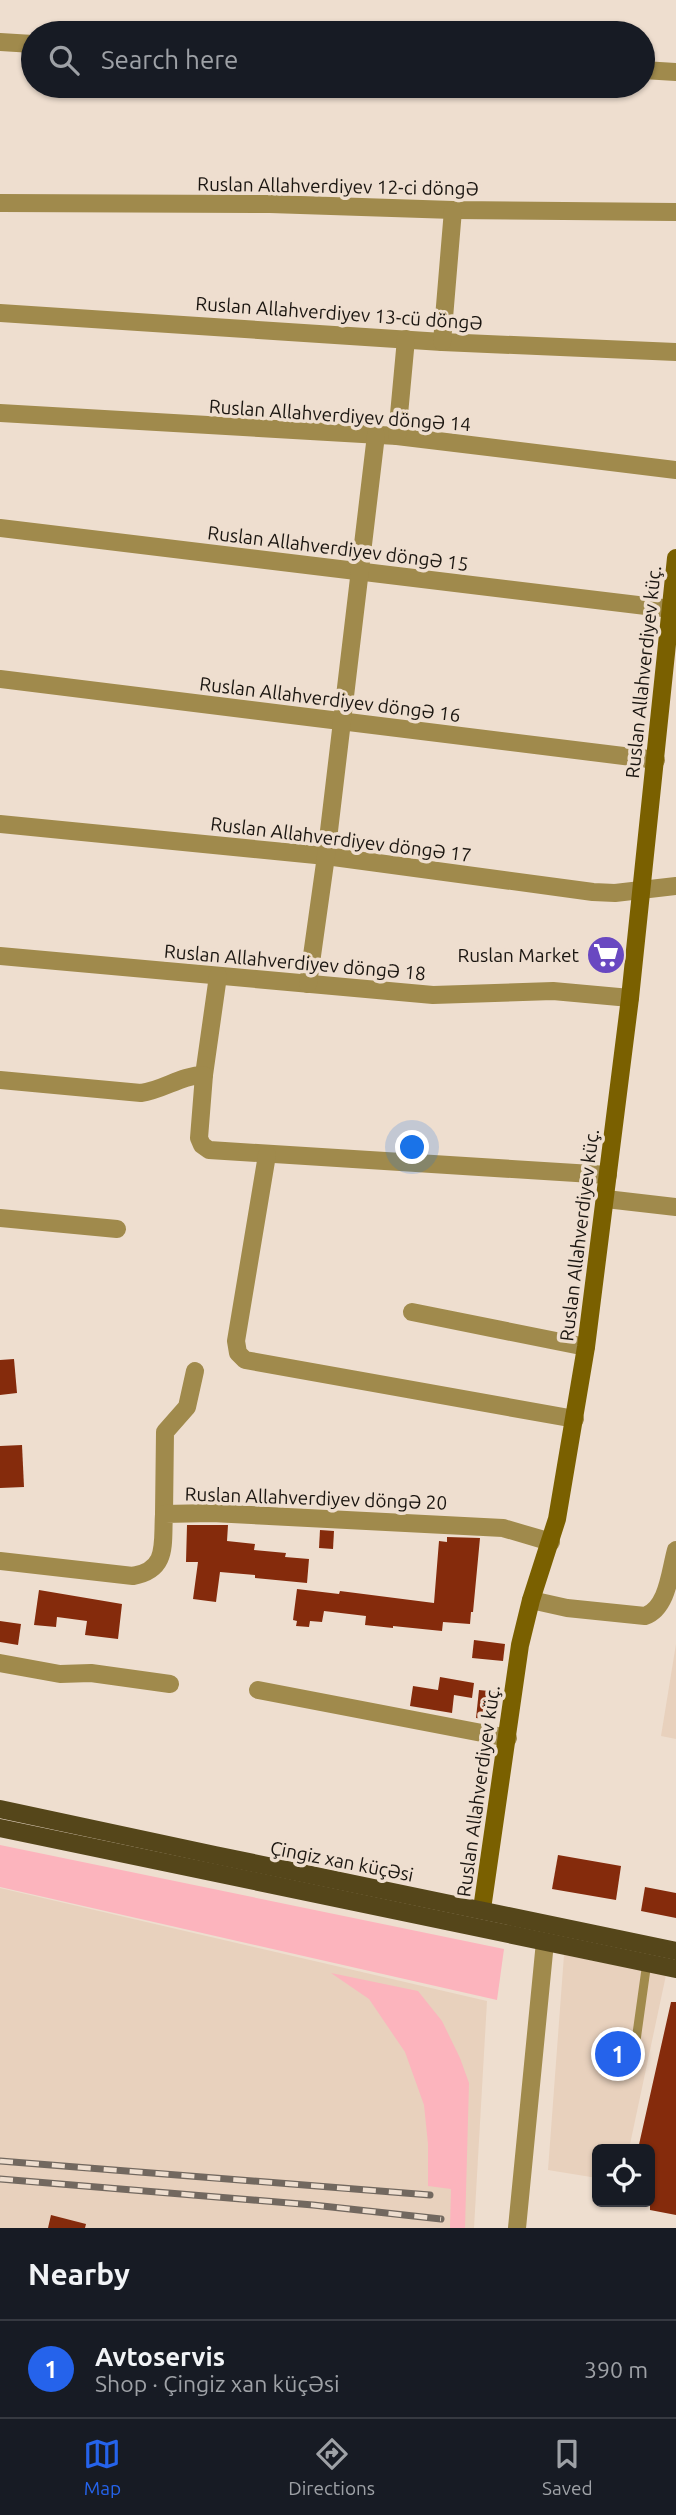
<!DOCTYPE html>
<meta charset="utf-8">
<style>
:root{--surface:#171b24;--page:#242831;--text:#f1f3f6;--muted:#9ea1a6;--line:#363941;--accent:#2563eb}
body{margin:0;font-family:Ubuntu,sans-serif;background:var(--page);color:var(--text)}
.controls{position:absolute;right:21px;bottom:21px;display:grid;overflow:hidden;border-radius:10px;box-shadow:0 2px 5px #0004}
.controls button{width:63px;height:63px;display:grid;place-items:center;padding:0;border:0;border-bottom:2px solid var(--line);background:var(--surface);color:var(--text);font:35px sans-serif}
.you{position:absolute;left:413px;top:1148px;width:24px;height:24px;margin:-18px;border:5px solid #fff;border-radius:50%;background:#1a73e8;box-shadow:0 0 0 10px #1a73e833}
.badge{display:grid;place-items:center;width:46px;height:46px;border-radius:50%;background:var(--accent);color:#fff;font-size:23px;font-weight:700}
.pin{position:absolute;translate:-50% -50%;border:4px solid #fff;box-shadow:0 2px 7px #0006}
.list{margin:0;padding:0;list-style:none}
h2{display:flex;justify-content:space-between;align-items:center;height:91px;margin:0;padding:0 28px;font-size:30px}
h2 small{font-size:23px;font-weight:400;color:var(--muted)}
.list li{display:grid;grid-template-columns:46px 1fr auto;gap:21px;align-items:center;box-sizing:border-box;height:98px;padding:0 28px;border-top:2px solid var(--line)}
.list b{display:block;font-size:26px;white-space:nowrap}
.list p{margin:0;font-size:23px;white-space:nowrap;color:var(--muted)}
.list em{font-size:23px;font-style:normal;color:var(--muted)}
.icon{flex:none;width:38px;height:38px;fill:none;stroke:currentColor;stroke-width:2;stroke-linecap:round;stroke-linejoin:round}
.map{position:relative;flex:none;width:676px;height:2228px;overflow:hidden}
.search{position:absolute;background:var(--surface);box-shadow:0 2px 5px #0004;left:21px;right:21px;top:21px;height:77px;display:flex;align-items:center;gap:18px;box-sizing:border-box;padding:0 24px;border-radius:38px;color:var(--muted);font-size:26px}
.sheet{height:189px;background:var(--surface)}
nav{display:flex;justify-content:space-around;align-items:center;box-sizing:border-box;height:98px;border-top:2px solid var(--line);background:var(--surface);font-size:19px;color:var(--muted)}
nav a{display:grid;justify-items:center;gap:4px}
nav .on{color:var(--accent)}
.map>svg:first-child{display:block}
.built{fill:#e8d1bd}
.green{fill:#fcb4bd}
.building{fill:#852b0c}
.lines{fill:none;stroke-linecap:round;stroke-linejoin:round}
.lane{stroke:#a08a4c;stroke-width:9}
.street{stroke:#a08a4c;stroke-width:18}
.secondary{stroke:#7a6000;stroke-width:18}
.primary{stroke:#55461a;stroke-width:18}
.rail-casing{stroke:#72685f;stroke-width:7}
.rail{stroke:#eedecf;stroke-width:4.5;stroke-dasharray:13;stroke-linecap:butt}
.labels{text-anchor:middle;stroke-width:7;stroke-linejoin:round;paint-order:stroke}
.street-label{font-size:19px;fill:#1b1611;stroke:#eedecf}
.poi-label{font-size:19px;fill:#1b1611;stroke:#eedecf;text-anchor:end}
</style>
<div class="map">
<svg width="676" height="2228" viewBox="0 0 676 2228">
<rect width="100%" height="100%" fill="#eedecf"/>
<g class="built">
<path d="M 676,1644 L 676,1739 L 661,1736 Z"/>
<path d="M 0,1888 L 487,2001 L 474,2228 L 0,2228 Z"/>
<path d="M 564,1955 L 666,1975 L 629,2149 L 597,2149 L 597,2178 L 548,2170 Z"/>
</g>
<g class="green">
<path d="M 0,1845 L 504,1949 L 497,2000 L 0,1887 Z"/>
<path d="M 331,1973 L 418,1991 L 442,2021 L 460,2058 L 469,2083 L 465,2228 L 450,2228 L 451,2189 L 428,2186 L 428,2144 L 424,2105 L 405,2052 L 369,1999 Z"/>
</g>
<g class="building">
<path d="M 14,1359 L 17,1393 L 0,1395 L 0,1360 Z"/>
<path d="M 22,1445 L 24,1487 L 0,1488 L 0,1446 Z"/>
<path d="M 187,1525 L 228,1525 L 227,1541 L 255,1544 L 254,1550 L 286,1553 L 285,1557 L 309,1559 L 307,1583 L 255,1578 L 255,1575 L 220,1572 L 216,1602 L 193,1599 L 198,1562 L 186,1562 Z"/>
<path d="M 320,1530 L 334,1531 L 333,1549 L 319,1548 Z"/>
<path d="M 447,1537 L 480,1538 L 473,1612 L 471,1612 L 470,1624 L 443,1622 L 442,1631 L 393,1626 L 393,1628 L 365,1625 L 366,1616 L 324,1611 L 322,1622 L 310,1621 L 309,1627 L 296,1626 L 297,1621 L 293,1620 L 297,1589 L 339,1594 L 340,1591 L 434,1603 L 439,1541 L 447,1542 Z"/>
<path d="M 39,1590 L 122,1604 L 118,1639 L 85,1635 L 87,1621 L 57,1617 L 56,1627 L 34,1625 Z"/>
<path d="M 0,1621 L 21,1624 L 18,1645 L 0,1642 Z"/>
<path d="M 474,1640 L 505,1644 L 503,1661 L 472,1658 Z"/>
<path d="M 440,1677 L 474,1683 L 472,1698 L 454,1695 L 452,1713 L 410,1706 L 413,1686 L 438,1690 Z"/>
<path d="M 479,1690 L 499,1692 L 495,1720 L 476,1718 Z"/>
<path d="M 558,1855 L 621,1866 L 616,1900 L 552,1889 Z"/>
<path d="M 645,1887 L 676,1893 L 676,1918 L 641,1911 Z"/>
<path d="M 671,2002 L 676,2002 L 676,2215 L 650,2210 L 650,2149 L 638,2149 Z"/>
<path d="M 51,2215 L 86,2224 L 85,2228 L 48,2228 Z"/>
</g>
<g class="lines">
<path class="lane" d="M 633,2062 L 647,1962"/>
<g class="street">
<path d="M 0,42 L 33,44"/>
<path d="M 643,70 L 676,72"/>
<path d="M 0,203 L 270,204 L 453,210 L 676,212"/>
<path d="M 0,313 L 442,342 L 676,352"/>
<path d="M 442,342 L 453,210"/>
<path d="M 0,413 L 397,436 L 676,470"/>
<path d="M 397,436 L 406,339"/>
<path d="M 0,528 L 671,609"/>
<path d="M 0,679 L 656,760"/>
<path d="M 0,824 L 326,856 L 593,892 L 615,893 L 676,886"/>
<path d="M 0,956 L 433,995 L 553,991 L 630,998"/>
<path d="M 308,984 L 326,856 L 376,435"/>
<path d="M 204,1075 L 218,976"/>
<path d="M 0,1080 L 141,1093 C 164,1090 181,1075 204,1075 L 199,1138 L 202,1145 L 209,1150 L 608,1175"/>
<path d="M 267,1155 L 236,1341 L 238,1353 L 245,1360 L 575,1419"/>
<path d="M 606,1199 L 676,1207"/>
<path d="M 0,1218 L 117,1229"/>
<path d="M 412,1312 L 586,1347"/>
<path d="M 164,1514 L 165,1432 L 187,1407 L 195,1371"/>
<path d="M 0,1561 L 133,1576 C 169,1570 162,1543 164,1514 L 212,1513 L 503,1528 L 551,1542"/>
<path d="M 531,1600 L 567,1608 L 645,1616 C 668,1608 670,1571 676,1550"/>
<path d="M 0,1663 L 60,1674 L 91,1673 L 170,1684"/>
<path d="M 258,1690 L 508,1738"/>
<path d="M 517,2228 L 545,1942"/>
</g>
<path class="secondary" d="M 482,1909 L 520,1645 L 531,1600 L 557,1519 L 586,1347 L 630,998 L 676,558"/>
<g class="primary">
<path d="M 0,1809 C 225,1858 451,1904 676,1951"/>
<path d="M 0,1828 L 676,1969"/>
</g>
<defs>
<g id="rail">
<path d="M 0,2161 L 430,2195"/>
<path d="M 0,2179 L 313,2205 L 441,2219"/>
</g>
</defs>
<use href="#rail" class="rail-casing"/>
<use href="#rail" class="rail"/>
</g>
<defs>
<symbol id="supermarket-disc" viewBox="-11 -11 22 22"><circle r="9.5" fill="#6948c1" stroke="#eedecf"/><path d="M-6-5.5h2.5l.6 2H6L4.5 2H-2.5L-4.4-4H-6ZM-1.5 3.2a1.3 1.3 0 1 0 .1 0ZM3 3.2a1.3 1.3 0 1 0 .1 0Z" fill="#fff"/></symbol>
</defs>
<g fill-rule="evenodd">
<use href="#supermarket-disc" x="584" y="933" width="44" height="44"/>
</g>
<g class="labels">
<g class="street-label">
<text transform="translate(338 186) rotate(1)" y="7">Ruslan Allahverdiyev 12-ci döngə</text>
<text transform="translate(339 313) rotate(4)" y="7">Ruslan Allahverdiyev 13-cü döngə</text>
<text transform="translate(340 415) rotate(4)" y="7">Ruslan Allahverdiyev döngə 14</text>
<text transform="translate(338 548) rotate(7)" y="7">Ruslan Allahverdiyev döngə 15</text>
<text transform="translate(643 672) rotate(-84)" y="7">Ruslan Allahverdiyev küç.</text>
<text transform="translate(330 699) rotate(7)" y="7">Ruslan Allahverdiyev döngə 16</text>
<text transform="translate(341 839) rotate(7)" y="7">Ruslan Allahverdiyev döngə 17</text>
<text transform="translate(295 962) rotate(5)" y="7">Ruslan Allahverdiyev döngə 18</text>
<text transform="translate(579 1235) rotate(-83)" y="7">Ruslan Allahverdiyev küç.</text>
<text transform="translate(316 1498) rotate(2)" y="7">Ruslan Allahverdiyev döngə 20</text>
<text transform="translate(478 1791) rotate(-82)" y="7">Ruslan Allahverdiyev küç.</text>
<text transform="translate(342 1861) rotate(11)" y="7">Çingiz xan küçəsi</text>
</g>
<g class="poi-label">
<text x="579" y="962">Ruslan Market</text>
</g>
</g>
</svg>
<div class="controls">
<button><svg class="icon" aria-label="locate" viewBox="0 0 24 24"><circle cx="12" cy="12" r="6"/><path d="M12 2v4M12 18v4M2 12h4M18 12h4"/></svg></button>
</div>
<div class="you"></div>
<div class="pin badge" style="left:618px;top:2054px">1</div>
<div class="search"><svg class="icon" aria-label="search" viewBox="0 0 24 24"><circle cx="10" cy="10" r="6"/><path d="M15 15l6 6"/></svg>Search here</div>
</div>
<section class="sheet">
<h2>Nearby<small></small></h2>
<ul class="list">
<li><span class="badge">1</span><div><b>Avtoservis</b><p>Shop · Çingiz xan küçəsi</p></div><em>390 m</em></li>
</ul>
</section>
<nav>
<a class="on"><svg class="icon" aria-label="map" viewBox="0 0 24 24"><path d="M3 6l6-2 6 2 6-2v14l-6 2-6-2-6 2zM9 4v14M15 6v14"/></svg>Map</a>
<a><svg class="icon" aria-label="directions" viewBox="0 0 24 24"><path d="M12 3l9 9-9 9-9-9zM9 14v-3h6M13 9l2 2-2 2"/></svg>Directions</a>
<a><svg class="icon" aria-label="saved" viewBox="0 0 24 24"><path d="M7 4h10v16l-5-4-5 4z"/></svg>Saved</a>
</nav>
